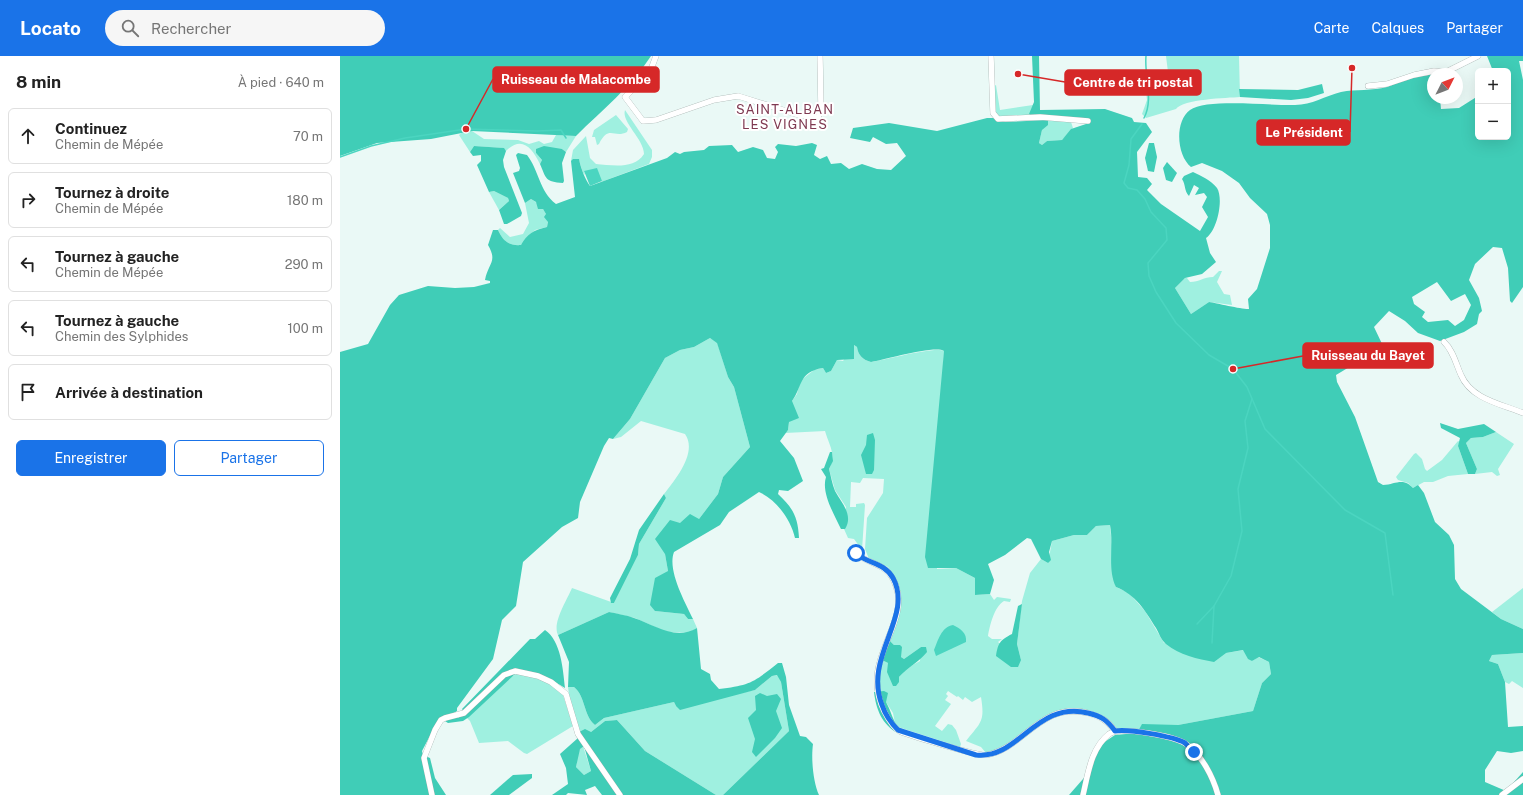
<!DOCTYPE html>
<html lang="fr">
<meta charset="utf-8">
<style>
:root{--surface:#fff;--page:#f6f6f6;--text:#222;--muted:#767676;--line:#e0e0e0;--accent:#1a73e8}
body{margin:0;font-family:"Public Sans",sans-serif;background:var(--page);color:var(--text)}
.controls{position:absolute;right:12px;top:12px;display:grid;overflow:hidden;border-radius:6px;box-shadow:0 4px 16px #0002}
.controls button{width:36px;height:36px;display:grid;place-items:center;padding:0;border:0;border-bottom:1px solid var(--line);background:var(--surface);color:var(--text);font:20px sans-serif}
.compass{position:absolute;left:1087px;top:12px;width:36px;height:36px;border-radius:50%;background:var(--surface);box-shadow:0 4px 16px #0002;rotate:48deg}
.stop{position:absolute;width:12px;height:12px;margin:-9px;border:3px solid #1a73e8;border-radius:50%;background:#fff}
.stop.end{background:#1a73e8;border-color:#fff;box-shadow:0 1px 4px #0008}
.list{margin:0;padding:0;list-style:none}
h2{display:flex;justify-content:space-between;align-items:center;height:52px;margin:0;padding:0 16px;font-size:17px}
h2 small{font-size:13px;font-weight:400;color:var(--muted)}
.list li{display:grid;grid-template-columns:26px 1fr auto;gap:12px;align-items:center;box-sizing:border-box;height:56px;margin:0 8px 8px;padding:0 8px;border:1px solid var(--line);border-radius:6px}
.list b{display:block;font-size:15px;white-space:nowrap}
.list p{margin:0;font-size:13px;white-space:nowrap;color:var(--muted)}
.list em{font-size:13px;font-style:normal;color:var(--muted)}
.actions{display:flex;gap:8px;padding:12px 16px}
.actions a{flex:1;padding:9px 0;border:1px solid var(--accent);border-radius:6px;text-align:center;font-size:14px;color:var(--accent)}
.actions .main{background:var(--accent);color:#fff}
.icon{flex:none;width:22px;height:22px;fill:none;stroke:currentColor;stroke-width:2;stroke-linecap:round;stroke-linejoin:round}
.map{position:relative;flex:none;width:1183px;height:739px;overflow:hidden}
header{display:flex;align-items:center;gap:24px;box-sizing:border-box;height:56px;padding:0 20px;background:var(--accent);color:#fff}
header strong{font-size:19px}
nav{display:flex;gap:22px;margin-inline-start:auto;font-size:14px}
.search{width:280px;height:36px;background:var(--page);display:flex;align-items:center;gap:10px;box-sizing:border-box;padding:0 14px;border-radius:22px;color:var(--muted);font-size:15px}
main{display:flex}
aside{flex:1;background:var(--surface)}
.map>svg:first-child{display:block}
.green{fill:#9ff0e0}
.forest{fill:#40cdb7;fill-rule:evenodd}
.water{fill:#4bd5c0}
.lines{fill:none;stroke-linecap:round;stroke-linejoin:round}
.stream{stroke:#4bd5c0;stroke-width:1.5}
.minor-casing{stroke:#9ba9a6;stroke-width:6}
.minor{stroke:#fff;stroke-width:5.5}
.route{stroke:#1a73e8;stroke-width:5}
.labels{text-anchor:middle;stroke-width:4;stroke-linejoin:round;paint-order:stroke}
.neighbourhood-label{font-size:13px;letter-spacing:1px;fill:#7f3951;stroke:#fff}
.leader{fill:none;stroke:#d62828;stroke-width:1.5}
.callout-dot{fill:#d62828;stroke:#fff;stroke-width:1.5}
.callout{fill:#d62828;stroke:#d62828;stroke-width:1.5}
.callout-label{font-size:13px;text-anchor:middle;font-weight:bold;fill:#fff}
</style>
<header>
<strong>Locato</strong>
<div class="search"><svg class="icon" aria-label="search" viewBox="0 0 24 24"><circle cx="10" cy="10" r="6"/><path d="M15 15l6 6"/></svg>Rechercher</div>
<nav><a>Carte</a><a>Calques</a><a>Partager</a></nav>
</header>
<main>
<aside>
<h2>8 min<small>À pied · 640 m</small></h2>
<ul class="list">
<li><svg class="icon" aria-label="ahead" viewBox="0 0 24 24"><path d="M12 20V5M6 11l6-6 6 6"/></svg><div><b>Continuez</b><p>Chemin de Mépée</p></div><em>70 m</em></li>
<li><svg class="icon" aria-label="right" viewBox="0 0 24 24"><path d="M7 20v-9h11M14 6l5 5-5 5"/></svg><div><b>Tournez à droite</b><p>Chemin de Mépée</p></div><em>180 m</em></li>
<li><svg class="icon" aria-label="left" viewBox="0 0 24 24"><path d="M17 20v-9H6M10 6l-5 5 5 5"/></svg><div><b>Tournez à gauche</b><p>Chemin de Mépée</p></div><em>290 m</em></li>
<li><svg class="icon" aria-label="left" viewBox="0 0 24 24"><path d="M17 20v-9H6M10 6l-5 5 5 5"/></svg><div><b>Tournez à gauche</b><p>Chemin des Sylphides</p></div><em>100 m</em></li>
<li><svg class="icon" aria-label="arrive" viewBox="0 0 24 24"><path d="M6 21V4h12l-3 4 3 4H6"/></svg><div><b>Arrivée à destination</b></div></li>
</ul>
<div class="actions"><a class="main">Enregistrer</a><a>Partager</a></div>
</aside>
<div class="map">
<svg width="1183" height="739" viewBox="0 0 1183 739">
<rect width="100%" height="100%" fill="#eaf9f6"/>
<g class="green">
<path d="M 826,0 L 899,0 L 900,41 C 887,42 843,43 836,53 L 806,62 L 802,58 L 807,44 L 804,19 L 828,16 Z"/>
<path d="M 656,29 L 660,54 L 693,49 L 692,60 L 663,63 L 655,58 L 654,30 Z"/>
<path d="M 285,54 L 312,94 L 312,101 L 309,108 L 261,126 L 262,125 L 244,115 L 245,119 L 243,117 L 239,104 L 231,105 L 233,94 L 246,80 L 250,102 L 256,108 C 271,109 294,114 304,98 C 304,83 281,66 285,54 Z"/>
<path d="M 276,59 L 288,73 L 287,76 C 274,83 269,68 259,88 L 257,89 L 255,81 L 252,81 L 254,74 Z"/>
<path d="M 708,64 L 731,66 L 733,72 L 722,84 L 707,85 L 702,89 L 699,87 L 702,74 Z"/>
<path d="M 132,75 L 144,83 L 178,84 L 189,88 L 199,85 L 204,88 L 212,86 L 216,79 L 236,80 L 226,96 L 222,93 L 196,97 L 202,104 L 200,108 C 192,92 182,79 166,95 L 163,92 L 134,90 L 130,96 L 119,79 L 123,76 Z"/>
<path d="M 154,135 L 168,142 L 169,145 L 159,154 L 149,136 Z"/>
<path d="M 191,143 C 201,149 211,159 207,171 L 195,174 L 181,189 C 169,190 163,185 158,174 L 160,172 L 170,181 L 183,178 L 189,167 L 185,147 Z"/>
<path d="M 879,215 L 882,215 L 877,226 L 884,238 L 890,239 L 892,249 L 869,246 L 851,258 L 835,232 L 845,222 L 847,222 L 850,226 C 859,226 864,221 873,221 Z"/>
<path d="M 370,282 L 377,286 L 388,321 L 394,331 L 410,391 L 383,421 L 378,438 L 359,463 L 325,498 L 328,515 L 315,555 L 344,558 L 348,563 L 353,563 L 357,572 L 349,577 L 326,576 L 295,562 L 269,556 L 218,579 C 212,567 227,544 232,532 L 274,547 L 298,499 L 299,488 L 326,442 L 324,438 C 335,424 358,396 345,378 L 301,365 L 281,381 L 273,383 L 290,363 L 325,302 L 340,294 L 354,291 Z"/>
<path d="M 514,289 L 517,291 C 518,299 523,304 531,306 C 545,304 595,290 604,295 L 597,513 L 616,512 L 635,522 L 635,539 L 650,538 L 654,544 L 657,541 L 671,543 L 670,546 L 664,545 C 654,551 650,569 648,580 L 652,583 L 662,583 L 658,586 L 681,604 L 677,588 L 682,545 L 690,517 L 701,503 L 708,507 L 712,485 L 734,479 L 747,479 L 756,470 L 770,469 L 776,531 L 789,537 L 805,555 L 824,587 L 886,597 L 904,594 L 912,605 L 918,601 L 929,606 L 931,618 L 922,627 L 913,655 L 838,669 L 802,669 L 799,674 L 776,673 L 776,671 C 758,651 723,650 701,663 C 688,670 679,682 666,689 C 660,693 653,695 646,697 L 641,691 L 626,685 C 641,666 645,666 641,641 L 632,646 L 625,641 L 623,644 L 618,640 L 617,641 L 608,635 L 606,638 L 608,640 L 605,644 L 611,648 L 595,670 L 602,675 L 608,668 L 612,669 L 616,674 L 621,688 L 620,691 L 558,671 L 555,667 L 553,657 L 539,635 L 538,628 L 542,604 L 548,607 L 559,621 L 567,612 L 580,605 L 581,591 L 564,603 L 561,601 L 560,589 L 554,589 L 549,584 L 560,551 L 558,527 L 548,511 L 529,503 L 525,493 L 527,462 L 543,437 L 544,423 L 523,422 L 520,427 L 511,426 L 510,451 L 516,451 L 516,448 L 524,447 L 525,449 L 522,494 L 514,483 L 508,482 L 504,473 L 506,451 L 495,434 L 489,413 C 497,399 489,389 485,375 L 445,377 L 448,374 L 452,345 L 457,338 L 460,325 L 474,314 L 483,312 L 486,317 L 491,315 L 497,304 L 503,305 Z"/>
<path d="M 1156,376 L 1174,388 L 1158,413 L 1160,419 L 1157,420 L 1152,416 L 1135,418 L 1137,413 L 1126,387 L 1131,382 L 1143,381 Z"/>
<path d="M 1118,385 L 1120,386 L 1118,390 L 1128,418 L 1108,420 L 1093,426 L 1084,426 L 1073,432 L 1068,427 L 1058,424 L 1056,421 L 1074,398 L 1076,397 L 1082,403 L 1085,413 L 1087,415 L 1102,404 Z"/>
<path d="M 1183,532 L 1183,573 L 1161,563 L 1152,556 Z"/>
<path d="M 1183,597 L 1183,632 L 1172,625 L 1169,628 L 1165,626 L 1158,608 L 1149,605 L 1152,599 Z"/>
<path d="M 178,617 L 207,625 L 223,639 L 233,670 L 187,698 L 184,697 L 168,685 L 139,687 L 130,665 L 127,662 L 171,621 Z"/>
<path d="M 438,619 L 441,626 L 449,675 L 383,739 L 376,739 L 305,695 L 277,664 L 265,665 L 251,676 L 239,676 L 230,646 L 228,631 L 234,631 C 246,641 243,659 255,669 L 264,662 L 334,646 L 336,650 L 415,634 L 432,620 Z"/>
<path d="M 243,690 L 251,715 L 244,719 L 236,711 C 238,703 236,695 243,690 Z"/>
</g>
<g class="forest">
<path d="M 0,0 L 311,0 C 291,31 262,54 236,80 L 132,75 L 91,83 L 37,87 L 0,100 Z"/>
<path d="M 692,0 L 699,0 L 700,54 L 765,53 L 792,62 L 794,66 L 806,67 L 812,76 L 797,96 L 798,121 L 807,122 L 812,128 L 807,134 L 821,148 L 860,175 L 868,161 L 862,151 L 867,141 L 864,137 L 855,139 L 859,132 L 854,129 L 849,140 C 844,135 846,129 842,123 L 844,120 L 853,116 C 861,120 871,124 877,132 C 884,143 877,175 866,182 L 870,197 L 876,206 L 862,218 L 845,222 L 835,232 L 851,258 L 869,246 C 876,247 905,254 909,253 L 908,243 L 917,233 L 930,192 L 930,169 L 927,158 L 910,142 L 899,127 L 882,115 L 862,107 L 851,111 C 837,100 834,66 850,54 C 866,42 934,50 955,49 C 972,49 985,40 1001,36 C 1016,33 1032,35 1047,31 C 1054,29 1061,24 1069,22 C 1077,20 1085,20 1093,18 L 1093,42 L 1100,42 L 1101,53 L 1119,52 L 1138,40 L 1138,81 L 1168,81 L 1168,15 L 1153,15 L 1147,0 L 1183,0 L 1183,5 L 1179,5 L 1183,24 L 1183,231 L 1172,247 L 1170,245 L 1168,212 L 1162,192 L 1153,191 L 1135,208 L 1129,224 L 1139,242 L 1142,255 L 1139,258 L 1137,268 L 1124,276 L 1100,285 L 1078,277 L 1065,265 L 1049,255 L 1034,271 L 1044,292 L 1031,303 L 1021,304 L 996,319 L 997,326 L 1015,361 L 1038,426 L 1043,429 C 1056,428 1063,421 1073,432 L 1078,429 L 1084,437 L 1095,466 L 1109,479 L 1114,489 L 1115,523 L 1121,533 L 1161,563 L 1183,573 L 1183,597 L 1152,599 L 1149,605 L 1158,608 L 1165,626 L 1168,671 L 1183,670 L 1183,695 L 1171,697 L 1157,695 L 1145,714 L 1145,726 L 1166,735 L 1183,716 L 1183,739 L 729,739 L 750,715 L 755,700 L 763,687 L 775,679 L 797,677 L 802,668 L 838,669 L 913,655 L 922,627 L 931,618 L 929,606 L 919,601 L 912,605 L 908,603 L 903,594 L 886,597 L 874,606 C 858,603 839,599 826,588 C 821,584 819,577 816,572 C 805,554 796,539 776,531 C 767,513 774,489 770,469 L 756,470 L 747,479 L 734,479 L 712,485 L 709,496 L 711,504 L 708,507 L 701,503 L 691,483 L 687,482 L 665,499 L 648,508 L 654,524 L 650,538 L 635,539 L 635,522 L 616,512 L 588,512 L 585,501 L 604,295 C 595,289 544,304 531,306 C 523,304 518,299 517,291 L 514,289 L 514,303 L 497,304 L 491,315 L 486,317 L 483,312 C 458,316 463,330 452,345 L 459,362 L 449,366 L 448,374 L 440,385 L 454,402 L 463,425 L 448,435 L 439,434 L 438,438 C 453,452 458,461 459,482 L 455,482 C 451,464 436,443 419,436 L 389,456 L 380,469 L 334,496 C 327,514 345,546 353,563 L 348,563 L 344,558 L 315,555 L 310,549 L 315,522 L 328,515 L 325,498 L 315,483 L 330,464 L 340,467 L 350,458 L 359,463 L 378,438 L 383,421 L 410,391 L 394,331 L 388,321 L 377,287 L 370,282 L 354,291 L 340,294 L 325,302 L 290,363 L 273,383 L 269,382 L 264,390 L 240,446 L 238,462 L 222,471 L 183,506 L 176,550 L 162,564 L 153,603 L 117,652 L 117,655 L 96,668 L 82,695 L 83,699 L 90,702 L 95,722 L 106,739 L 0,739 L 0,296 L 28,288 L 50,249 L 59,239 L 88,230 L 115,232 L 134,231 L 150,227 L 150,225 L 145,224 C 148,207 158,206 148,189 L 153,174 L 158,174 C 163,185 169,190 181,189 C 187,178 194,174 207,171 L 208,166 L 204,161 L 206,158 L 203,153 L 198,153 L 196,146 L 191,143 L 185,147 L 173,117 L 179,115 L 180,112 L 176,99 L 178,97 L 187,99 C 199,114 199,135 216,148 L 235,141 L 231,105 L 233,103 L 239,103 C 241,113 245,123 250,130 L 327,102 L 335,96 L 340,98 L 344,96 L 364,94 L 369,90 L 392,89 L 398,96 L 413,91 L 423,94 L 427,102 L 435,103 L 438,96 L 435,91 L 438,88 L 456,90 L 472,87 L 477,89 L 474,99 L 480,103 L 487,100 L 491,108 L 501,107 L 509,113 L 522,108 L 537,113 L 551,114 L 566,100 L 557,87 L 546,88 L 533,81 L 530,86 L 510,82 L 513,72 L 549,67 L 597,75 L 647,62 L 653,62 L 665,66 L 708,64 L 708,69 L 702,74 L 699,87 L 702,89 L 707,85 L 722,84 L 731,73 L 749,67 L 692,60 L 689,58 L 694,46 ZM 1097,226 L 1111,245 L 1125,238 L 1131,249 L 1124,264 L 1115,270 L 1108,264 L 1088,266 L 1082,261 L 1085,256 L 1074,248 L 1072,241 Z"/>
<path d="M 982,28 L 984,37 L 968,42 L 951,44 L 900,41 L 899,33 L 958,34 Z"/>
<path d="M 809,87 L 814,87 L 817,101 L 814,116 L 808,115 L 805,102 Z"/>
<path d="M 134,90 L 164,92 L 166,95 L 163,104 L 164,111 L 182,157 L 181,160 L 167,168 L 164,168 L 159,154 L 169,145 L 168,142 L 154,135 L 149,136 L 137,109 L 141,105 L 141,99 L 133,100 L 130,96 Z"/>
<path d="M 204,90 L 222,93 L 226,96 L 222,107 L 224,125 L 223,127 C 205,126 206,122 200,108 L 202,104 L 196,97 L 196,93 Z"/>
<path d="M 827,106 L 837,117 L 832,126 L 826,124 L 823,112 Z"/>
<path d="M 1100,367 L 1118,373 L 1144,368 L 1156,376 L 1143,381 L 1131,382 L 1126,387 L 1137,413 L 1135,418 L 1128,418 L 1118,390 L 1120,382 L 1101,372 Z"/>
<path d="M 533,377 L 535,384 L 534,414 L 532,418 L 526,418 L 521,399 L 526,389 L 527,379 Z"/>
<path d="M 490,396 L 492,396 L 493,405 L 489,413 C 491,420 492,428 495,435 C 501,446 514,459 505,473 L 501,473 C 494,458 481,437 486,421 L 481,413 L 484,412 Z"/>
<path d="M 324,438 L 326,442 L 299,488 L 298,499 L 274,547 L 271,547 L 270,542 L 290,503 L 299,474 Z"/>
<path d="M 682,548 L 677,588 L 681,604 L 678,611 L 671,611 L 656,600 C 658,587 660,584 672,578 L 678,550 Z"/>
<path d="M 269,556 C 278,558 286,559 294,562 C 315,569 335,585 357,572 L 361,613 L 370,618 L 371,624 L 379,633 C 410,629 413,627 438,607 L 442,607 L 446,621 L 449,649 L 460,680 L 466,681 L 473,688 C 471,702 473,726 479,739 L 383,739 L 449,675 L 441,626 L 437,619 L 432,620 L 415,634 L 340,654 L 336,650 L 334,646 L 264,662 L 255,669 C 243,659 246,641 234,631 L 228,631 L 229,606 L 218,579 Z"/>
<path d="M 205,574 C 221,585 223,613 225,632 C 205,619 198,618 175,618 L 129,661 L 123,665 L 108,667 L 105,665 L 114,661 L 118,662 L 124,656 L 122,653 L 190,583 L 195,583 Z"/>
<path d="M 549,584 L 554,589 L 560,589 L 562,591 L 561,601 L 564,603 L 581,591 L 586,591 L 587,596 C 579,606 568,611 559,621 L 559,626 L 556,630 L 553,630 L 547,616 L 548,607 L 542,604 Z"/>
<path d="M 544,635 L 548,637 L 546,646 C 551,655 553,665 558,671 L 558,677 C 542,669 536,653 534,636 Z"/>
<path d="M 420,637 L 427,640 L 437,638 L 441,643 L 436,655 L 442,672 L 435,682 L 416,701 L 412,696 L 415,683 L 408,662 L 416,654 L 415,640 Z"/>
<path d="M 277,664 L 305,695 L 376,739 L 262,739 L 255,730 L 245,734 L 247,739 L 228,737 L 226,739 L 212,739 L 228,728 L 226,712 L 220,698 L 238,682 L 239,676 L 245,673 L 251,676 L 265,665 ZM 244,690 L 251,715 L 244,719 L 236,711 L 240,693 Z"/>
<path d="M 192,718 L 192,722 L 169,739 L 150,739 L 173,719 Z"/>
</g>
<g class="water">
<path d="M 257,112 L 262,125 L 250,130 L 244,115 Z"/>
<path d="M 613,569 C 621,573 627,577 626,586 L 596,600 L 594,594 C 598,585 601,571 613,569 Z"/>
</g>
<g class="lines">
<g class="stream">
<path d="M 804,62 C 814,43 804,20 806,0"/>
<path d="M 802,68 L 791,83 L 789,109 L 784,127 L 788,132 L 797,134 L 805,143 L 811,156 L 826,172 L 827,184 L 808,207 L 809,220 L 816,236 L 836,267 L 869,299 L 893,313 L 907,331 L 925,373 L 1005,454 L 1045,477 L 1053,539"/>
<path d="M 0,101 L 31,90 L 65,82 L 126,73 L 197,75 L 221,74 L 226,82"/>
<path d="M 857,568 L 874,550"/>
<path d="M 872,587 L 874,550 L 891,520 L 902,475 L 898,433 L 908,392 L 905,365 L 912,343"/>
</g>
<defs>
<g id="minor">
<path d="M 316,0 L 310,16 L 285,41 L 303,65 L 316,64 L 374,44 L 398,40 L 459,59 L 478,62 L 481,53 L 480,0"/>
<path d="M 651,0 L 653,57 L 658,63 L 700,61 L 748,65"/>
<path d="M 1028,30 L 1047,28 L 1074,19 L 1094,15 L 1106,16 L 1138,0"/>
<path d="M 1104,286 C 1113,294 1116,308 1121,319 C 1131,343 1161,348 1183,357"/>
<path d="M 513,495 C 528,510 548,505 556,530 C 570,570 519,603 544,655 C 548,663 553,672 561,676 C 572,680 637,700 646,699 C 684,693 700,645 748,657 C 761,661 767,664 775,675"/>
<path d="M 92,739 L 84,702 L 95,674 L 101,664 L 105,662 L 124,657 L 164,619 L 175,615 L 198,620 L 211,626 L 226,638 L 238,678 L 280,739"/>
<path d="M 743,739 C 748,718 751,692 769,678 C 780,670 835,680 846,688 C 862,699 873,721 878,739"/>
<path d="M 1162,739 L 1183,723"/>
</g>
</defs>
<use href="#minor" class="minor-casing"/>
<use href="#minor" class="minor"/>
</g>
<g class="lines">
<path class="route" d="M 516,497 C 527,508 544,506 553,522 C 574,561 523,600 542,649 C 545,658 551,667 558,674 L 636,699 C 679,704 696,644 748,657 C 761,660 767,664 775,675 C 789,673 833,680 845,687 C 848,690 851,693 854,696"/>
</g>
<g class="labels">
<g class="neighbourhood-label">
<text x="445" y="58">SAINT-ALBAN<tspan x="445" dy="15">LES VIGNES</tspan></text>
</g>
</g>
<path class="leader" d="M126 73L153 23M678 18L725 26M1012 12L1010 76M893 313L963 300"/>
<g class="callout-dot">
<circle cx="126" cy="73" r="4"/>
<circle cx="678" cy="18" r="4"/>
<circle cx="1012" cy="12" r="4"/>
<circle cx="893" cy="313" r="4"/>
</g>
<g class="callout">
<rect x="153" y="11" width="166" height="25" rx="4"/>
<rect x="725" y="14" width="136" height="25" rx="4"/>
<rect x="917" y="64" width="93" height="25" rx="4"/>
<rect x="963" y="287" width="130" height="25" rx="4"/>
</g>
<g class="callout-label">
<text x="236" y="28">Ruisseau de Malacombe</text>
<text x="793" y="31">Centre de tri postal</text>
<text x="964" y="81">Le Président</text>
<text x="1028" y="304">Ruisseau du Bayet</text>
</g>
</svg>
<div class="controls">
<button>+</button>
<button>−</button>
</div>
<svg class="compass" viewBox="-18 -18 36 36"><path d="M0-13l5 13h-10z" fill="#e53935"/><path d="M0 13l5-13h-10z" fill="#767676"/></svg>
<div class="stop" style="left:516px;top:497px"></div>
<div class="stop end" style="left:854px;top:696px"></div>
</div>
</main>
